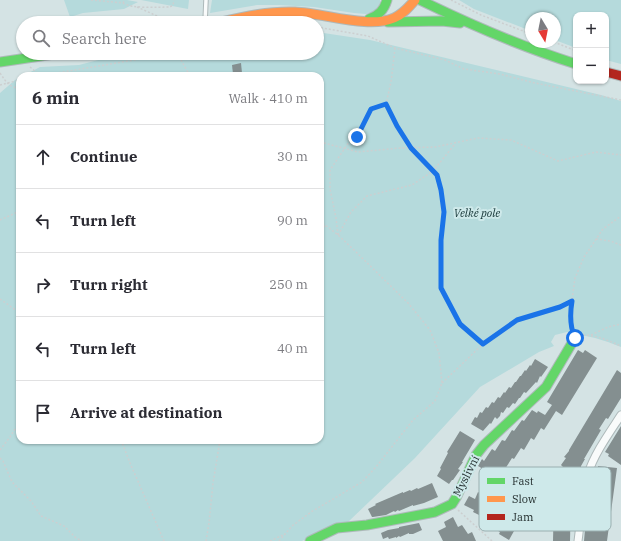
<!DOCTYPE html>
<meta charset="utf-8">
<style>
:root{--surface:#fff;--page:#f7f7f7;--text:#2b2b33;--muted:#7c7c81;--line:#e1e1e2}
body{margin:0;font-family:"IBM Plex Serif",serif;background:var(--page);color:var(--text)}
.controls{position:absolute;right:12px;top:12px;display:grid;overflow:hidden;border-radius:8px;box-shadow:0 1px 3px #0004}
.controls button{width:36px;height:36px;display:grid;place-items:center;padding:0;border:0;border-bottom:1px solid var(--line);background:var(--surface);color:var(--text);font:20px sans-serif}
.compass{position:absolute;left:525px;top:12px;width:36px;height:36px;border-radius:50%;background:var(--surface);box-shadow:0 1px 3px #0004;rotate:170deg}
.stop{position:absolute;width:12px;height:12px;margin:-9px;border:3px solid #1a73e8;border-radius:50%;background:#fff}
.stop.end{background:#1a73e8;border-color:#fff;box-shadow:0 1px 4px #0008}
.list{margin:0;padding:0;list-style:none}
h2{display:flex;justify-content:space-between;align-items:center;height:52px;margin:0;padding:0 16px;font-size:17px}
h2 small{font-size:13px;font-weight:400;color:var(--muted)}
.list li{display:grid;grid-template-columns:26px 1fr auto;gap:12px;align-items:center;box-sizing:border-box;height:64px;padding:0 16px;border-top:1px solid var(--line)}
.list b{display:block;font-size:15px;white-space:nowrap}
.list em{font-size:13px;font-style:normal;color:var(--muted)}
.icon{flex:none;width:22px;height:22px;fill:none;stroke:currentColor;stroke-width:2;stroke-linecap:round;stroke-linejoin:round}
.map{position:relative;flex:none;width:621px;height:541px;overflow:hidden}
.search{position:absolute;background:var(--surface);box-shadow:0 1px 3px #0004;left:16px;top:16px;width:308px;height:44px;display:flex;align-items:center;gap:10px;box-sizing:border-box;padding:0 14px;border-radius:22px;color:var(--muted);font-size:15px}
.panel{position:absolute;background:var(--surface);box-shadow:0 1px 3px #0004;left:16px;top:72px;width:308px;height:372px;border-radius:12px}
.map>svg:first-child{display:block}
.green{fill:#b5dadc}
.building{fill:#848f90}
.lines{fill:none;stroke-linecap:round;stroke-linejoin:round}
.lane-casing{stroke:#aeb9ba;stroke-width:5.5}
.street-casing{stroke:#aeb9ba;stroke-width:9}
.fast-casing{stroke:#aeb9ba;stroke-width:11}
.slow-casing{stroke:#aeb9ba;stroke-width:11}
.jam-casing{stroke:#aeb9ba;stroke-width:11}
.path{stroke:#cccfd0;stroke-width:1.5;stroke-dasharray:2 2;stroke-linecap:butt}
.lane{stroke:#f9fbfb;stroke-width:3.5}
.street{stroke:#f9fbfb;stroke-width:7}
.fast{stroke:#63d668;stroke-width:9}
.slow{stroke:#ff974d;stroke-width:9}
.jam{stroke:#b3261e;stroke-width:9}
.route{stroke:#1a73e8;stroke-width:5}
.labels{text-anchor:middle;stroke-width:4;stroke-linejoin:round;paint-order:stroke}
.park-label{font-size:11px;font-style:italic;fill:#133334;stroke:#cee9ea}
.street-label{font-size:11px;fill:#1f2929;stroke:#cee9ea}
.key{fill:#cee9ea;stroke:#9aafb0;stroke-width:1}
.key-label{font-size:11px;fill:#1f2929}
</style>
<div class="map">
<svg width="621" height="541" viewBox="0 0 621 541">
<rect width="100%" height="100%" fill="#d4e3e4"/>
<g class="green">
<path d="M 64,0 L 127,0 L 138,2 L 124,9 L 83,13 L 70,17 Z"/>
<path d="M 141,0 L 189,0 L 188,9 Z"/>
<path d="M 212,0 L 380,0 L 380,3 L 376,9 L 371,13 L 366,14 L 354,13 L 314,7 L 279,5 L 257,5 L 210,13 Z"/>
<path d="M 459,0 L 621,0 L 621,64 L 606,60 L 606,15 L 576,15 L 576,48 L 555,40 L 555,18 L 531,18 L 531,31 L 474,9 Z"/>
<path d="M 317,32 L 370,40 L 601,95 L 621,101 L 621,347 L 608,342 L 595,338 L 567,332 L 555,335 L 551,342 L 554,346 L 539,352 L 480,387 L 415,458 L 348,522 L 333,526 L 302,541 L 0,541 L 0,93 L 15,80 L 20,78 L 20,440 L 320,440 L 320,76 L 23,76 L 40,67 L 79,65 L 125,53 L 317,53 Z"/>
</g>
<g class="building">
<path d="M 241,63 L 242,73 L 233,74 L 232,65 Z"/>
<path d="M 578,350 L 583,353 L 585,350 L 597,358 L 562,415 L 556,411 L 544,430 L 541,428 L 534,440 L 531,438 L 524,450 L 521,448 L 514,459 L 512,458 L 505,469 L 501,467 L 495,478 L 492,478 L 483,472 L 483,469 L 478,466 L 482,459 L 484,461 L 492,449 L 495,451 L 502,440 L 505,441 L 512,430 L 514,431 L 522,420 L 524,421 L 532,410 L 537,413 L 538,411 L 545,415 L 552,405 L 547,402 Z"/>
<path d="M 535,359 L 548,367 L 541,377 L 540,376 L 537,383 L 536,382 L 526,393 L 524,392 L 520,398 L 519,398 L 515,404 L 513,403 L 509,408 L 507,407 L 503,413 L 501,412 L 500,416 L 497,419 L 495,417 L 491,424 L 490,423 L 483,431 L 471,424 L 475,417 L 477,418 L 480,412 L 482,413 L 486,407 L 488,408 L 492,402 L 494,403 L 498,397 L 500,398 L 504,392 L 505,393 L 509,387 L 511,388 L 515,382 L 516,382 L 520,376 L 521,376 L 525,370 L 526,371 L 530,365 L 531,366 Z"/>
<path d="M 617,370 L 621,373 L 621,398 L 608,419 L 606,418 L 599,429 L 601,430 L 584,459 L 585,459 L 581,466 L 581,468 L 578,474 L 579,475 L 574,486 L 572,485 L 569,489 L 556,481 L 560,474 L 558,473 L 563,467 L 561,465 L 566,458 L 564,457 L 569,451 L 569,450 Z"/>
<path d="M 621,426 L 621,465 L 608,456 L 609,454 L 605,452 Z"/>
<path d="M 460,431 L 475,440 L 462,462 L 463,462 L 458,469 L 460,470 L 453,480 L 452,480 L 449,484 L 437,476 L 441,469 L 440,468 L 448,453 L 447,452 Z"/>
<path d="M 598,466 L 617,468 L 607,541 L 584,541 L 586,518 L 589,499 L 598,499 L 590,495 L 592,485 L 594,485 L 596,469 L 598,469 Z"/>
<path d="M 432,483 L 438,497 L 424,503 L 413,506 L 413,505 L 399,511 L 398,510 L 395,512 L 394,511 L 386,515 L 373,517 L 372,517 L 368,509 L 376,505 L 375,504 L 403,492 L 403,493 L 410,490 L 411,491 L 417,488 L 418,489 Z"/>
<path d="M 478,492 L 492,501 L 491,503 L 501,508 L 500,510 L 510,515 L 509,517 L 519,522 L 509,540 L 499,534 L 500,532 L 491,527 L 492,525 L 482,519 L 483,517 L 473,512 L 474,510 L 464,505 L 469,496 L 475,499 Z"/>
<path d="M 554,499 L 571,499 L 570,541 L 553,541 Z"/>
<path d="M 453,517 L 458,527 L 462,525 L 468,534 L 472,532 L 476,541 L 443,541 L 438,531 L 446,527 L 444,522 Z"/>
<path d="M 419,523 L 422,530 L 413,534 L 409,534 L 409,533 L 400,537 L 399,536 L 396,538 L 396,537 L 389,539 L 388,537 L 383,539 L 381,533 L 388,530 L 399,528 L 399,527 Z"/>
</g>
<g class="lines">
<defs>
<path id="lane" d="M 205,23 L 206,0"/>
<path id="street" d="M 578,541 C 581,519 582,496 588,474 C 594,454 610,432 621,415"/>
<g id="fast">
<path d="M 420,0 C 471,25 522,47 576,64"/>
<path d="M 369,19 C 379,15 384,10 387,0"/>
<path d="M 388,22 L 442,21 L 460,23"/>
<path d="M 0,62 L 61,53"/>
<path d="M 310,541 L 337,528 L 367,525 L 435,512 L 452,504 L 457,496 L 476,455 L 484,445 L 546,387 L 575,338"/>
</g>
<path id="slow" d="M 217,23 C 243,17 268,11 295,12 C 324,13 369,29 394,18 C 403,14 409,7 415,0"/>
<path id="jam" d="M 606,72 L 621,76"/>
</defs>
<use href="#lane" class="lane-casing"/>
<use href="#street" class="street-casing"/>
<use href="#fast" class="fast-casing"/>
<use href="#slow" class="slow-casing"/>
<use href="#jam" class="jam-casing"/>
<g class="path">
<path d="M 91,0 L 123,3 L 125,0"/>
<path d="M 451,0 L 481,15 L 531,34"/>
<path d="M 123,3 C 131,9 159,7 170,7 L 173,5 L 174,0"/>
<path d="M 137,7 L 164,19 L 178,23"/>
<path d="M 317,27 L 368,36 L 395,48 L 445,60 L 464,69 L 500,74 L 535,83 L 621,100"/>
<path d="M 554,42 L 576,51"/>
<path d="M 395,48 L 391,82 L 386,104 L 397,126 L 411,148 L 437,175 L 441,190 L 444,212 L 441,240 L 441,288 L 460,325 L 483,344"/>
<path d="M 177,53 L 190,76"/>
<path d="M 30,67 L 41,76"/>
<path d="M 0,73 C 6,82 8,86 20,89"/>
<path d="M 39,76 L 176,53"/>
<path d="M 0,85 L 20,80"/>
<path d="M 320,142 L 358,152 L 400,148 L 435,147 L 478,138 L 511,140 L 558,161 L 596,152 L 621,155"/>
<path d="M 0,220 L 20,211"/>
<path d="M 320,229 L 325,226"/>
<path d="M 338,235 L 351,212 L 367,196 L 412,185 L 433,171 L 455,144"/>
<path d="M 338,235 L 336,218 L 330,189 L 330,170 L 349,142 L 357,137 L 371,109 L 386,104"/>
<path d="M 596,239 L 610,241 L 621,245"/>
<path d="M 0,299 L 20,313"/>
<path d="M 572,331 L 571,307 L 575,278 L 584,257 L 603,229 L 621,216"/>
<path d="M 583,335 C 597,335 609,341 621,346"/>
<path d="M 591,335 L 608,327 L 621,324"/>
<path d="M 442,383 L 483,344 L 517,320 L 560,307 L 571,301"/>
<path d="M 121,440 L 130,463 L 164,541"/>
<path d="M 0,450 L 10,437 L 20,421"/>
<path d="M 0,458 L 3,461 L 12,482 L 31,501 L 41,516 L 64,526 L 76,538 L 82,541"/>
<path d="M 458,510 L 492,541"/>
<path d="M 206,541 L 209,523 L 213,483 L 220,440"/>
<path d="M 270,541 L 285,534"/>
<path d="M 279,541 L 292,526 L 311,512 L 362,482 L 376,467 L 413,420 L 435,401 L 442,383 L 439,353 L 430,330 L 408,303 L 354,250 L 338,235 L 320,221"/>
</g>
<use href="#lane" class="lane"/>
<use href="#street" class="street"/>
<use href="#fast" class="fast"/>
<use href="#slow" class="slow"/>
<use href="#jam" class="jam"/>
</g>
<g class="lines">
<path class="route" d="M 357,137 L 371,109 L 386,104 L 397,126 L 411,148 L 437,175 L 441,190 L 444,212 L 441,240 L 441,288 L 460,324 L 483,344 L 517,320 L 560,307 L 572,301 C 570,313 570,327 575,338"/>
</g>
<g class="labels">
<g class="park-label">
<text x="477" y="217">Velké pole</text>
</g>
<g class="street-label">
<text transform="translate(466 476) rotate(-63)" y="4">Myslivní</text>
</g>
</g>
<rect x="479" y="467" width="132" height="64" rx="6" class="key"/>
<rect x="487" y="478" width="18" height="6" fill="#63d668"/>
<rect x="487" y="496" width="18" height="6" fill="#ff974d"/>
<rect x="487" y="514" width="18" height="6" fill="#b3261e"/>
<g class="key-label">
<text x="512" y="485">Fast</text>
<text x="512" y="503">Slow</text>
<text x="512" y="521">Jam</text>
</g>
</svg>
<div class="controls">
<button>+</button>
<button>−</button>
</div>
<svg class="compass" viewBox="-18 -18 36 36"><path d="M0-13l5 13h-10z" fill="#e53935"/><path d="M0 13l5-13h-10z" fill="#7c7c81"/></svg>
<div class="stop" style="left:575px;top:338px"></div>
<div class="stop end" style="left:357px;top:137px"></div>
<div class="search"><svg class="icon" aria-label="search" viewBox="0 0 24 24"><circle cx="10" cy="10" r="6"/><path d="M15 15l6 6"/></svg>Search here</div>
<section class="panel">
<h2>6 min<small>Walk · 410 m</small></h2>
<ul class="list">
<li><svg class="icon" aria-label="ahead" viewBox="0 0 24 24"><path d="M12 20V5M6 11l6-6 6 6"/></svg><div><b>Continue</b></div><em>30 m</em></li>
<li><svg class="icon" aria-label="left" viewBox="0 0 24 24"><path d="M17 20v-9H6M10 6l-5 5 5 5"/></svg><div><b>Turn left</b></div><em>90 m</em></li>
<li><svg class="icon" aria-label="right" viewBox="0 0 24 24"><path d="M7 20v-9h11M14 6l5 5-5 5"/></svg><div><b>Turn right</b></div><em>250 m</em></li>
<li><svg class="icon" aria-label="left" viewBox="0 0 24 24"><path d="M17 20v-9H6M10 6l-5 5 5 5"/></svg><div><b>Turn left</b></div><em>40 m</em></li>
<li><svg class="icon" aria-label="arrive" viewBox="0 0 24 24"><path d="M6 21V4h12l-3 4 3 4H6"/></svg><div><b>Arrive at destination</b></div></li>
</ul>
</section>
</div>
